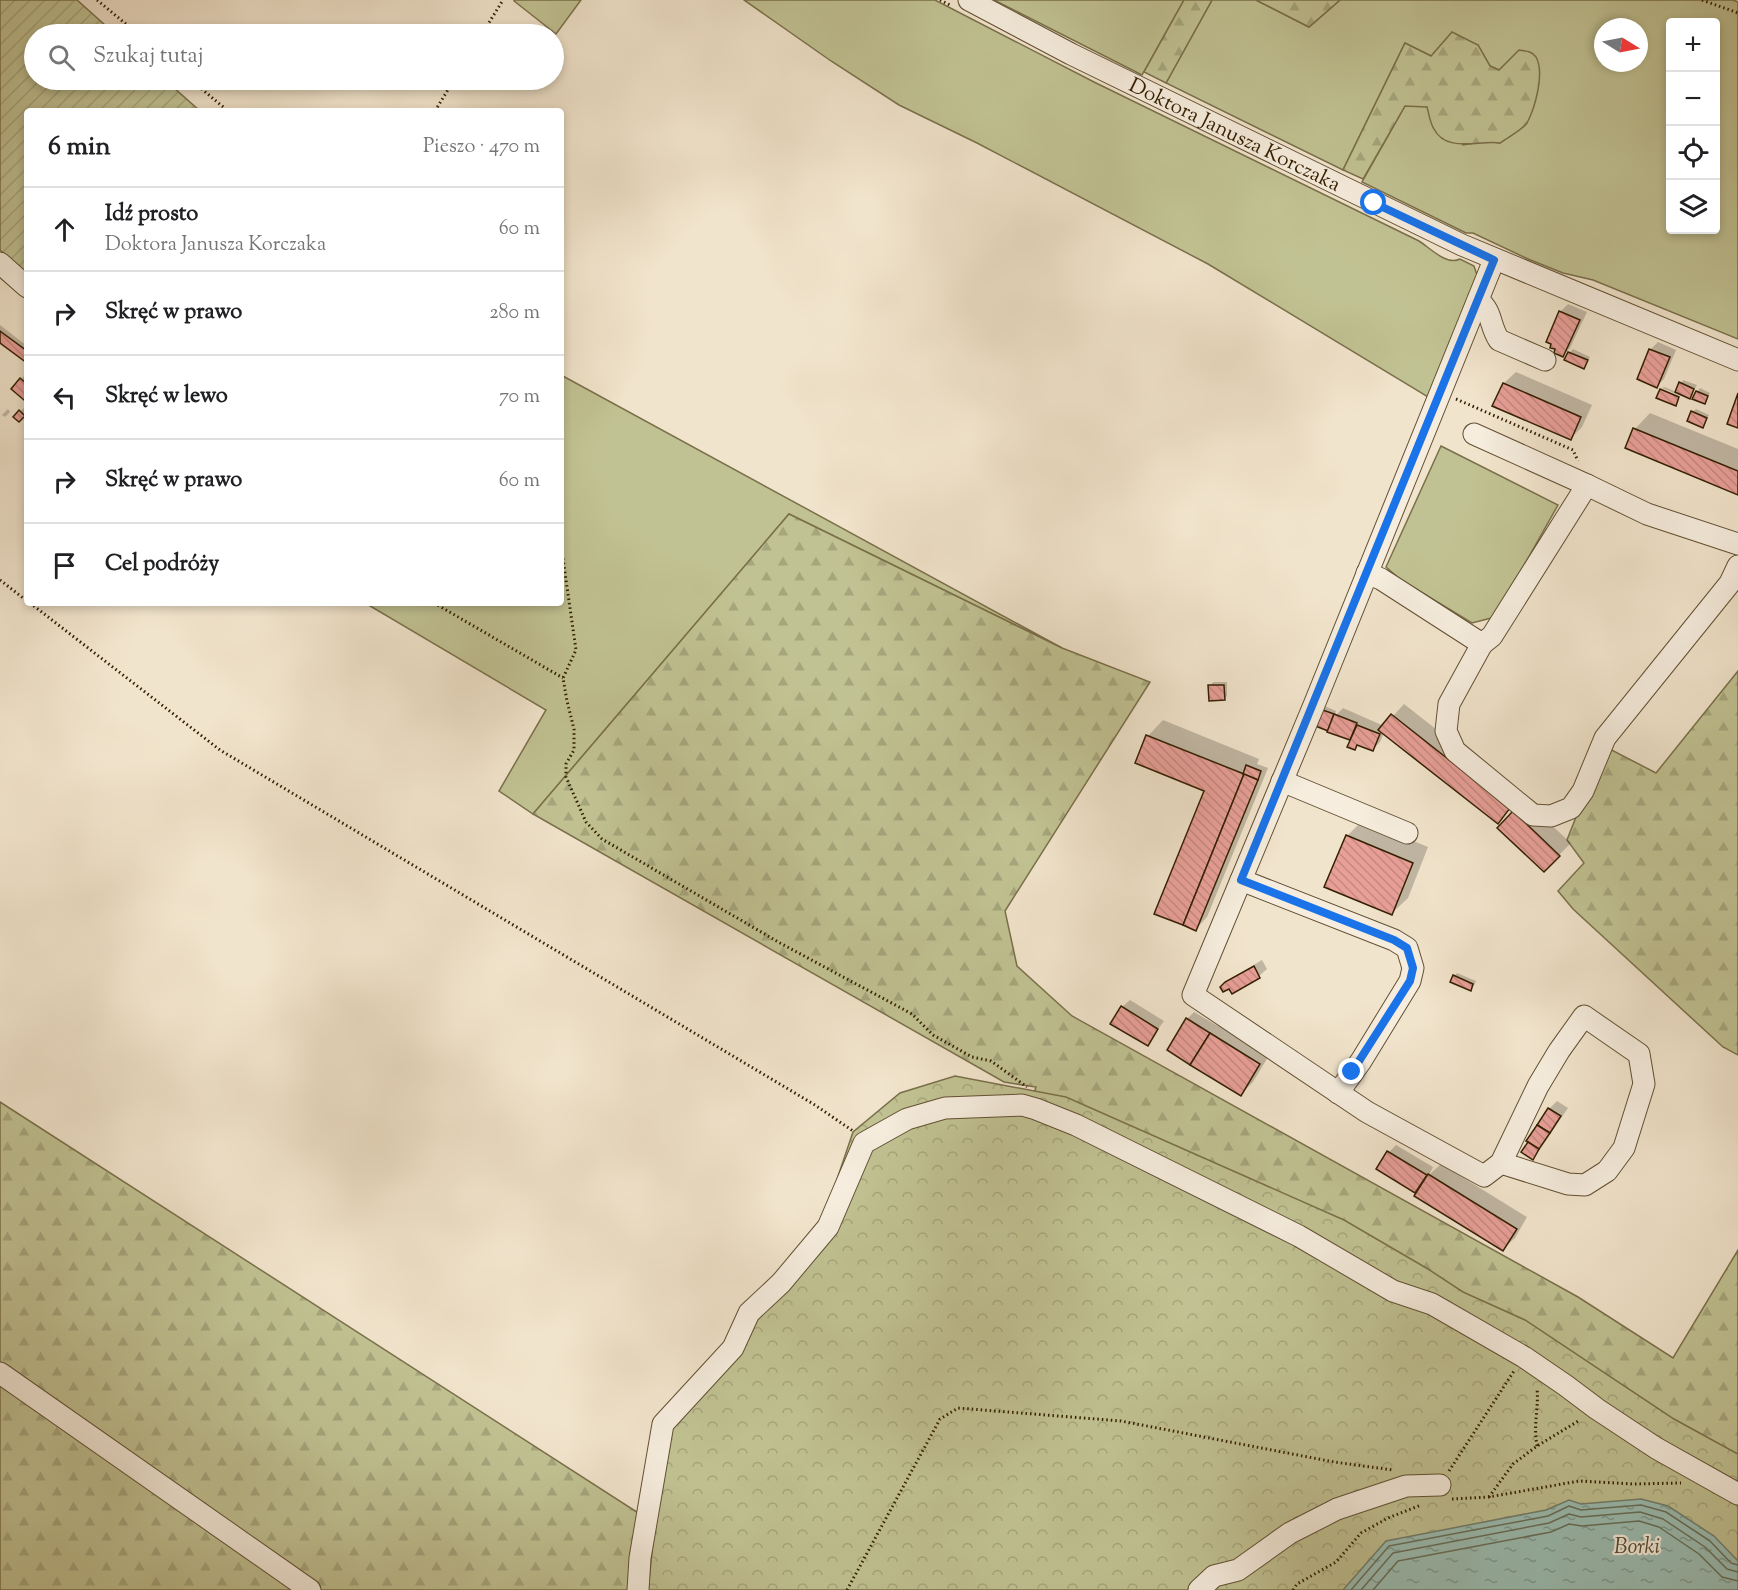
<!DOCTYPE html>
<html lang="pl">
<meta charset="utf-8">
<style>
:root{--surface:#fff;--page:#f2f2f2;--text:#202124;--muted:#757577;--line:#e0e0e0}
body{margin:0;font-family:"Sorts Mill Goudy",serif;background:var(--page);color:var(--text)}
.controls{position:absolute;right:18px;top:18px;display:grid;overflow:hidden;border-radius:6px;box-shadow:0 3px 9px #0003}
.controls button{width:54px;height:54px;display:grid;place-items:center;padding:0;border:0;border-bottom:2px solid var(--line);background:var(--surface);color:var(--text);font:30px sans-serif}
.compass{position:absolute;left:1594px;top:18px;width:54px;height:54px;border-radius:50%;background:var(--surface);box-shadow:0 3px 9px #0003;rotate:100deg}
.stop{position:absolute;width:18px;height:18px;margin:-14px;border:4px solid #1a73e8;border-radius:50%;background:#fff}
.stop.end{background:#1a73e8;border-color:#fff;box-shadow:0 2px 6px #0008}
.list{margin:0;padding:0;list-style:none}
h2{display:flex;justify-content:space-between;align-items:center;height:78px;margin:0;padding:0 24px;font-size:26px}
h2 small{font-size:20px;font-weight:400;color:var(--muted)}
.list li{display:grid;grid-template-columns:39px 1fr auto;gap:18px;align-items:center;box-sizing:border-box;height:84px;padding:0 24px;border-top:2px solid var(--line)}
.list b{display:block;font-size:22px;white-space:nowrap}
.list p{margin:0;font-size:20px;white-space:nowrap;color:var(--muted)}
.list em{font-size:20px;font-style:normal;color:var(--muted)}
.icon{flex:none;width:33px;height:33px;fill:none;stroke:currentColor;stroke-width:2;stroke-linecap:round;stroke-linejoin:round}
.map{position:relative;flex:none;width:1738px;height:1590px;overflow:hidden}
.search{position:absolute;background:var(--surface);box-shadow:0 3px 9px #0003;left:24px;top:24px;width:540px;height:66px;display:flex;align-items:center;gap:15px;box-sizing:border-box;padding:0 21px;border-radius:33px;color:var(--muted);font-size:22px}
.panel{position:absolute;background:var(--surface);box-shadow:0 3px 9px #0003;left:24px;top:108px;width:540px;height:498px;border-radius:6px}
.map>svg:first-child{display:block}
.grass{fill:#c1c293;stroke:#7a704a;stroke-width:1.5;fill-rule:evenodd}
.forest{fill:url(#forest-firs);stroke:#7a704a;stroke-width:1.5}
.park{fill:url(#park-crowns);stroke:#7a704a;stroke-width:1.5}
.garden{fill:url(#garden-furrows);stroke:#7a704a;stroke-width:1.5}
.water{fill:url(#water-ripples);stroke:#717f6d;stroke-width:1.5}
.shadow{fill:#0003}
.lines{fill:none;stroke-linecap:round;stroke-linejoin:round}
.shore{stroke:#676f5a;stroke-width:1.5}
.building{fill:url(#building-back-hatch);stroke:#331f00;stroke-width:1.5}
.minor-casing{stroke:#625033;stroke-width:23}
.path{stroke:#331f00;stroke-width:3;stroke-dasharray:1.5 3;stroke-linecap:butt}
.minor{stroke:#f6edde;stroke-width:21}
.route{stroke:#1a73e8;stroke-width:8}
.labels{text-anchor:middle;stroke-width:4.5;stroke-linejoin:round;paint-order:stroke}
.street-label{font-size:21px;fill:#331f00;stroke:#f6edde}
.water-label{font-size:22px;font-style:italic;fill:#524f36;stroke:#f6edde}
</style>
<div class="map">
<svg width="1738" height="1590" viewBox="0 0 1738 1590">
<defs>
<pattern id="forest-firs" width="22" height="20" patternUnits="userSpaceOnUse" patternTransform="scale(1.5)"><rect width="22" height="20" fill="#c1c293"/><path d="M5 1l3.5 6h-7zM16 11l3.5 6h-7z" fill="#a6a67d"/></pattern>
<pattern id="park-crowns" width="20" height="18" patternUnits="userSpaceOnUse" patternTransform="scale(1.5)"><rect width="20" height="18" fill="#c1c293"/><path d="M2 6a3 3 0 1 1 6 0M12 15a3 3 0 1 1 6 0" fill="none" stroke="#a6a67d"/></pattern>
<pattern id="garden-furrows" width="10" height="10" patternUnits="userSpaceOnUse" patternTransform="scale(1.5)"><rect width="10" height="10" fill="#c1c293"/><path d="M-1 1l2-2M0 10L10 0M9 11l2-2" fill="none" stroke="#a6a67d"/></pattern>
<pattern id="water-ripples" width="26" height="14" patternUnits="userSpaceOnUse" patternTransform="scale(1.5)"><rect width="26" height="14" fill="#9bbfb5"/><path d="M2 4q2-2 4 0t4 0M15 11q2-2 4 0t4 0" fill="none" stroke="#7f9b91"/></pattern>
<pattern id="building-back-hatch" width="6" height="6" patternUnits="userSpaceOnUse" patternTransform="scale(1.5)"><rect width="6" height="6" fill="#e89f98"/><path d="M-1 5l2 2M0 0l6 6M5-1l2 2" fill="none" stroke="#c78881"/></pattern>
</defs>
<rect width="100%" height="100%" fill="#f1e4cc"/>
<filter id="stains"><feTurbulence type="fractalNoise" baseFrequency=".00333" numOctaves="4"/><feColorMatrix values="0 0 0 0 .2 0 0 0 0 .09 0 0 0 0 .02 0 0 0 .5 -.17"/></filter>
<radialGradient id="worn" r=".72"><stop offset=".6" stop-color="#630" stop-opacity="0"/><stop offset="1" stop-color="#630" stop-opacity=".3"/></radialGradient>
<g class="grass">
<path d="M 514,0 L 581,0 L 556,34 L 514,1 Z"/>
<path d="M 744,0 L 935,0 L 1094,82 L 1419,241 C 1430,248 1447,266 1460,259 L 1474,266 L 1477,275 L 1428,397 L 1208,264 L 977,143 L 899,105 L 831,61 Z"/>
<path d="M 994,0 L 1184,0 L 1142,75 Z"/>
<path d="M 1212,0 L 1256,0 L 1309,27 L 1340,0 L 1733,0 L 1738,2 L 1738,339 L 1593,280 L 1563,273 L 1528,259 L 1473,233 L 1466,233 L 1362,182 L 1405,106 L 1427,106 L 1463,145 L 1488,141 L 1500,143 L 1525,125 L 1499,70 L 1490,66 L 1478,45 L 1431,56 L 1405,43 L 1343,170 L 1166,83 ZM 1670,22 L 1716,22 L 1716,230 L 1670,230 ZM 1603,27 L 1639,27 L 1639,63 L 1603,63 Z"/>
<path d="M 561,375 L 1062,648 L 789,514 L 533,814 L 499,791 L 546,710 L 365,603 L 561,603 Z"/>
<path d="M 1441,446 L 1558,505 L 1495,617 L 1472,623 L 1401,580 L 1386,567 Z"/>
</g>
<g class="forest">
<path d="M 1184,0 L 1212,0 L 1166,83 L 1144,72 Z"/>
<path d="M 1256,0 L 1340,0 L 1309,27 Z"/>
<path d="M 1452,32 L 1478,45 L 1490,66 L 1499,70 L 1519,50 C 1525,51 1532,51 1536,57 C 1545,73 1535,108 1527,123 C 1521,131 1508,137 1500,143 C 1479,140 1446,153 1434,129 C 1430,123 1429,114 1427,107 L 1405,106 L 1363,179 L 1343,170 L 1405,43 L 1431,56 Z"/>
<path d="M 789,514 L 1062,648 L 1150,682 L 1005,911 L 1017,966 L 1072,1016 L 1578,1297 L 1673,1358 L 1738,1250 L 1738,1561 L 1274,1590 L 0,1590 L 0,1102 L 646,1518 L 1023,1126 L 1036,1087 L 1004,1082 L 533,814 Z"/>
<path d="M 1738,671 L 1738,1055 L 1723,1047 L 1573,909 L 1558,891 L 1584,863 L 1567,840 L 1604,746 L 1656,773 Z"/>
</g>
<path class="park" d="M 955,1076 L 1066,1097 L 1344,1220 L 1428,1269 L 1463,1292 L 1525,1320 L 1674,1419 L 1738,1454 L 1738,1590 L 648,1590 L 664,1435 L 787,1283 L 829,1203 L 853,1132 L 900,1093 Z"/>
<path class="garden" d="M 0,0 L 77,0 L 115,34 L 34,34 L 34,80 L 165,80 L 200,111 L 27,111 L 27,275 L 0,250 Z"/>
<path class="water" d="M 1641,1499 L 1668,1506 L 1714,1536 L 1738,1561 L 1738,1590 L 1343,1590 L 1386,1541 L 1546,1510 L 1569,1500 L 1581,1504 Z"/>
<g class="shadow">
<path d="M 1568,304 L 1587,312 L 1570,348 L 1563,355 L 1560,312 Z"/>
<path d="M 0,325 L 27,346 L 27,361 L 0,341 Z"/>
<path d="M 1658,342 L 1676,350 L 1664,379 L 1657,386 L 1650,350 Z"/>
<path d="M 1573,349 L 1590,357 L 1584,367 L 1569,353 Z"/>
<path d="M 1516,372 L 1592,405 L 1582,427 L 1570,439 L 1504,383 Z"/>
<path d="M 24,376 L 27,378 L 27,394 L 13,389 Z"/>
<path d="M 1683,380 L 1697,385 L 1690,397 L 1682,393 L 1681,396 L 1662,388 L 1664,387 L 1677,392 Z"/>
<path d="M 1700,388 L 1710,393 L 1705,402 L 1697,392 Z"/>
<path d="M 24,408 L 27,412 L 19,420 L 15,417 Z"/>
<path d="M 8,409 L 10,412 L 5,417 L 2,415 Z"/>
<path d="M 1696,409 L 1709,415 L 1703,426 L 1692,412 Z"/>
<path d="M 1650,413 L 1738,449 L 1738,493 L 1627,447 L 1635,429 Z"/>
<path d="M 1213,682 L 1227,682 L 1227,696 L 1224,699 L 1210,686 Z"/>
<path d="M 1404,704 L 1521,796 L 1497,822 L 1384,733 L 1380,742 L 1372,750 L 1359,744 L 1354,748 L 1352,740 L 1315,724 L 1325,706 L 1336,711 L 1335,716 L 1343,708 L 1384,726 Z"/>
<path d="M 1163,720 L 1259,759 L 1257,764 L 1268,768 L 1207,917 L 1196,929 L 1206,790 L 1148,736 Z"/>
<path d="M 1525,801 L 1571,843 L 1544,870 L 1500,828 Z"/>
<path d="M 1363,820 L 1428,847 L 1408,898 L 1392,913 L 1347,836 Z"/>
<path d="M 1262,960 L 1267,969 L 1259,976 L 1232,992 L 1229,987 L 1222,987 L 1230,979 Z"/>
<path d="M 1457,973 L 1476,981 L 1474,986 L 1470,989 L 1454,976 Z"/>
<path d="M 1130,1000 L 1164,1021 L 1147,1044 L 1122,1007 Z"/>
<path d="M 1194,1012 L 1218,1026 L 1222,1022 L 1271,1052 L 1253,1082 L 1241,1094 L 1187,1019 Z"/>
<path d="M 1557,1101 L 1568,1108 L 1536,1155 L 1528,1140 L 1549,1109 Z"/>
<path d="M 1396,1145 L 1433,1167 L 1429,1175 L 1441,1164 L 1527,1217 L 1515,1238 L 1503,1249 L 1422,1184 L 1415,1191 L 1389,1152 Z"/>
</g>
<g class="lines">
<g class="shore">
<path d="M 1351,1590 L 1389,1546 L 1548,1516 L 1569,1506 L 1581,1510 L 1641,1505 L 1666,1512 L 1710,1541 L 1731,1563 L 1738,1565"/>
<path d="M 1361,1590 L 1393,1553 L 1549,1523 L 1569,1514 L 1581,1517 L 1640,1512 L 1663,1519 L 1705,1547 L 1727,1569 L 1738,1572"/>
<path d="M 1373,1590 L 1398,1561 L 1551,1532 L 1569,1524 L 1582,1526 L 1639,1521 L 1659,1527 L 1699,1554 L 1722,1577 L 1738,1581"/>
</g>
</g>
<g class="building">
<path d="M 1559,311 L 1580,320 L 1563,357 L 1554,353 L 1555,349 L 1550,348 L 1551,344 L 1546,342 Z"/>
<path d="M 0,331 L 27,351 L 27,363 L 0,343 Z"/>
<path d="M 1649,349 L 1670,357 L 1657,388 L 1637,379 Z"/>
<path d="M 1568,352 L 1588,360 L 1584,369 L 1564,360 Z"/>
<path d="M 20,378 L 27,384 L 27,396 L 24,400 L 11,389 Z"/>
<path d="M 1679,382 L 1694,389 L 1690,399 L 1675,392 Z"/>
<path d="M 1503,383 L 1581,417 L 1571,440 L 1492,406 Z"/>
<path d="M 1660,389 L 1679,397 L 1676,406 L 1656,398 Z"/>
<path d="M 1696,391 L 1708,396 L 1705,404 L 1692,399 Z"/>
<path d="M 1738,393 L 1738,428 L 1727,424 Z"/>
<path d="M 19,410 L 25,416 L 19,422 L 13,417 Z"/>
<path d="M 1691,411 L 1707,418 L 1703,428 L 1687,421 Z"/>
<path d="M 1633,428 L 1738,471 L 1738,495 L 1625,448 Z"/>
<path d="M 1208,685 L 1224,685 L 1225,700 L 1209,701 Z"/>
<path d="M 1320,709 L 1334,714 L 1328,731 L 1313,725 Z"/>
<path d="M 1334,714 L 1357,723 L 1350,740 L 1327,732 Z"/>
<path d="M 1391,714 L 1510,808 L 1498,824 L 1378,730 Z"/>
<path d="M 1357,725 L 1380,734 L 1373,751 L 1357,745 L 1355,750 L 1347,747 Z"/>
<path d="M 1146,735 L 1244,774 L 1183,925 L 1154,914 L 1204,791 L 1135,763 Z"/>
<path d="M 1246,765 L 1261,771 L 1258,780 L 1243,774 Z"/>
<path d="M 1244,774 L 1258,780 L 1196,931 L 1183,925 Z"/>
<path d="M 1513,811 L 1560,856 L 1544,872 L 1497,828 Z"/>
<path d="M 1346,835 L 1413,863 L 1392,915 L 1324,887 Z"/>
<path d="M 1254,966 L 1260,978 L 1232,994 L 1229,989 L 1223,992 L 1220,987 L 1225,982 Z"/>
<path d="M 1453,975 L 1473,984 L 1471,991 L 1450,982 Z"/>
<path d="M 1121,1006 L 1158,1029 L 1148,1046 L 1110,1024 Z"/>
<path d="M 1186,1018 L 1210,1033 L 1190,1065 L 1167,1050 Z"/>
<path d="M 1210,1033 L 1260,1064 L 1241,1096 L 1190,1065 Z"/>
<path d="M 1548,1108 L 1561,1116 L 1550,1133 L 1537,1125 Z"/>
<path d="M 1537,1125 L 1550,1133 L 1539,1149 L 1526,1141 Z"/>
<path d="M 1528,1142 L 1539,1149 L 1533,1160 L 1521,1152 Z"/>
<path d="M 1387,1151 L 1427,1175 L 1415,1193 L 1376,1169 Z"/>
<path d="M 1428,1174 L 1517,1229 L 1503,1251 L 1414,1196 Z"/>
</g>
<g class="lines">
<defs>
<g id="minor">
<path id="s1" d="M 969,0 L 1071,54 L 1462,245 L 1738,360"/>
<path d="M 1494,260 L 1314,705 L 1193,995 L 1367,1112 L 1484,1176 L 1501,1163 L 1538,1086 L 1559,1051 L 1584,1016 L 1639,1054 L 1644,1084 L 1624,1148 L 1607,1171 L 1585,1185 L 1568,1184 L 1501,1163"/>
<path d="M 0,263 L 27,287"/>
<path d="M 1478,300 C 1493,312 1489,325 1499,340 L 1545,360"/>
<path d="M 1587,485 L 1647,514 L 1738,544"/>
<path d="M 1367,573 L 1381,579 L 1482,644 L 1492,636 L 1587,485 L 1474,434"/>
<path d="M 1482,644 L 1449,704 L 1446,731 L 1455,751 L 1533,815 L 1551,816 L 1571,808 L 1583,791 L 1605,738 L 1730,583 L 1738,566"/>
<path d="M 1282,781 L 1407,833"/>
<path d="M 1241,880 L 1394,940 L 1407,948 L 1413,968 L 1410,981 L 1361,1061 L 1338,1093"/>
<path d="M 0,1373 L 310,1590"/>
<path d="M 638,1590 L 640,1558 L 663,1424 L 733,1348 L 749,1313 L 781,1283 L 828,1227 L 864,1143 L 907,1119 L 945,1108 L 1022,1105 L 1036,1109 L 1076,1125 L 1299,1236 L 1393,1291 L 1432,1304 L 1524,1357 L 1565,1385 L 1597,1409 L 1656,1448 L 1738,1494"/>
<path d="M 1199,1590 L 1214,1576 L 1238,1570 L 1290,1533 L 1337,1509 L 1406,1486 L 1440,1485"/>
</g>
</defs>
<use href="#minor" class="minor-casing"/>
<g class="path">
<path d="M 97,0 L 138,34"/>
<path d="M 940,0 L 952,6"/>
<path d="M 1702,0 L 1738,13"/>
<path d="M 482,34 L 503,0"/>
<path d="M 191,80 L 228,111"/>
<path d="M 435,111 L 454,80"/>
<path d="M 1456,399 L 1573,450 L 1578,461"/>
<path d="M 561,545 L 576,650 L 563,678 L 567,701 L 574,729 L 574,750 L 566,764 L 566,777 L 586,822 L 602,839 L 780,943 L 912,1014 L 933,1035 L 972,1057 L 991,1061 L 1027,1087"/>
<path d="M 0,580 L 27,601"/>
<path d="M 30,603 L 220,750 L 815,1105 L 853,1131"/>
<path d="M 434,603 L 563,678"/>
<path d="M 1537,1446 C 1533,1424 1539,1409 1537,1388"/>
<path d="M 1449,1471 L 1514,1371"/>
<path d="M 1489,1497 L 1513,1464 L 1537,1446 L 1580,1420"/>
<path d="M 1452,1499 L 1489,1497 L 1579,1481 L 1634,1484 L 1681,1483"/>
<path d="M 847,1590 L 940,1419 L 958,1408 L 1121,1421 L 1334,1462 L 1393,1470"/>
<path d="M 1293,1590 L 1297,1584 L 1336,1562 L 1361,1533 L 1388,1518 L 1421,1505"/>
</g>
<use href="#minor" class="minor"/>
</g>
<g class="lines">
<path class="route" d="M 1352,1072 L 1410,981 L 1413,968 L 1407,948 L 1394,940 L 1241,880 L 1494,260 L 1374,203"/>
</g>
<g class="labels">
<g class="street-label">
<text dy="7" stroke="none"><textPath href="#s1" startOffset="298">Doktora Janusza Korczaka</textPath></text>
</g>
<g class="water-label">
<text x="1637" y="1553">Borki</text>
</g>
</g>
<rect width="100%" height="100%" filter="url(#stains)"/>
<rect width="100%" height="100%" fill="url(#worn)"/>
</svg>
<div class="controls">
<button>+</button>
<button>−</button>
<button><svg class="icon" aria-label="locate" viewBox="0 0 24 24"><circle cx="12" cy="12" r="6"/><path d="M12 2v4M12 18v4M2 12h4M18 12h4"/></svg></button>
<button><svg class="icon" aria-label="layers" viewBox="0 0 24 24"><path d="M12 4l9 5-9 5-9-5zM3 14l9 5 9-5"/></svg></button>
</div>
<svg class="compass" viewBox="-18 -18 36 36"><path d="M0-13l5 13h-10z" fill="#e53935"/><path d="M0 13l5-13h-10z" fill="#757577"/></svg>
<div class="stop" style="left:1374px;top:203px"></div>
<div class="stop end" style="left:1352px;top:1072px"></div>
<div class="search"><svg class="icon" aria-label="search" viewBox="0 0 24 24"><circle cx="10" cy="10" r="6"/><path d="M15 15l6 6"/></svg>Szukaj tutaj</div>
<section class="panel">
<h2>6 min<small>Pieszo · 470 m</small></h2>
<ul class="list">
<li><svg class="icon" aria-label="ahead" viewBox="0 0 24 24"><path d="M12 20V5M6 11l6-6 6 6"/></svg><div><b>Idź prosto</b><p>Doktora Janusza Korczaka</p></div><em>60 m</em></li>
<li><svg class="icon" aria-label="right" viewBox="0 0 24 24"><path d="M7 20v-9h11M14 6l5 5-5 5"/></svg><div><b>Skręć w prawo</b></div><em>280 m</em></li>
<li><svg class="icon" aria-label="left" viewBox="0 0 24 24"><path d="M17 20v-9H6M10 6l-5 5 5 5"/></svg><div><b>Skręć w lewo</b></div><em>70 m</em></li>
<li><svg class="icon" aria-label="right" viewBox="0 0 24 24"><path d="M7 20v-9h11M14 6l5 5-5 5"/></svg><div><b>Skręć w prawo</b></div><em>60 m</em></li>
<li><svg class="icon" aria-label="arrive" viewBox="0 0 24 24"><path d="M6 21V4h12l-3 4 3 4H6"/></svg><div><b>Cel podróży</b></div></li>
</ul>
</section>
</div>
